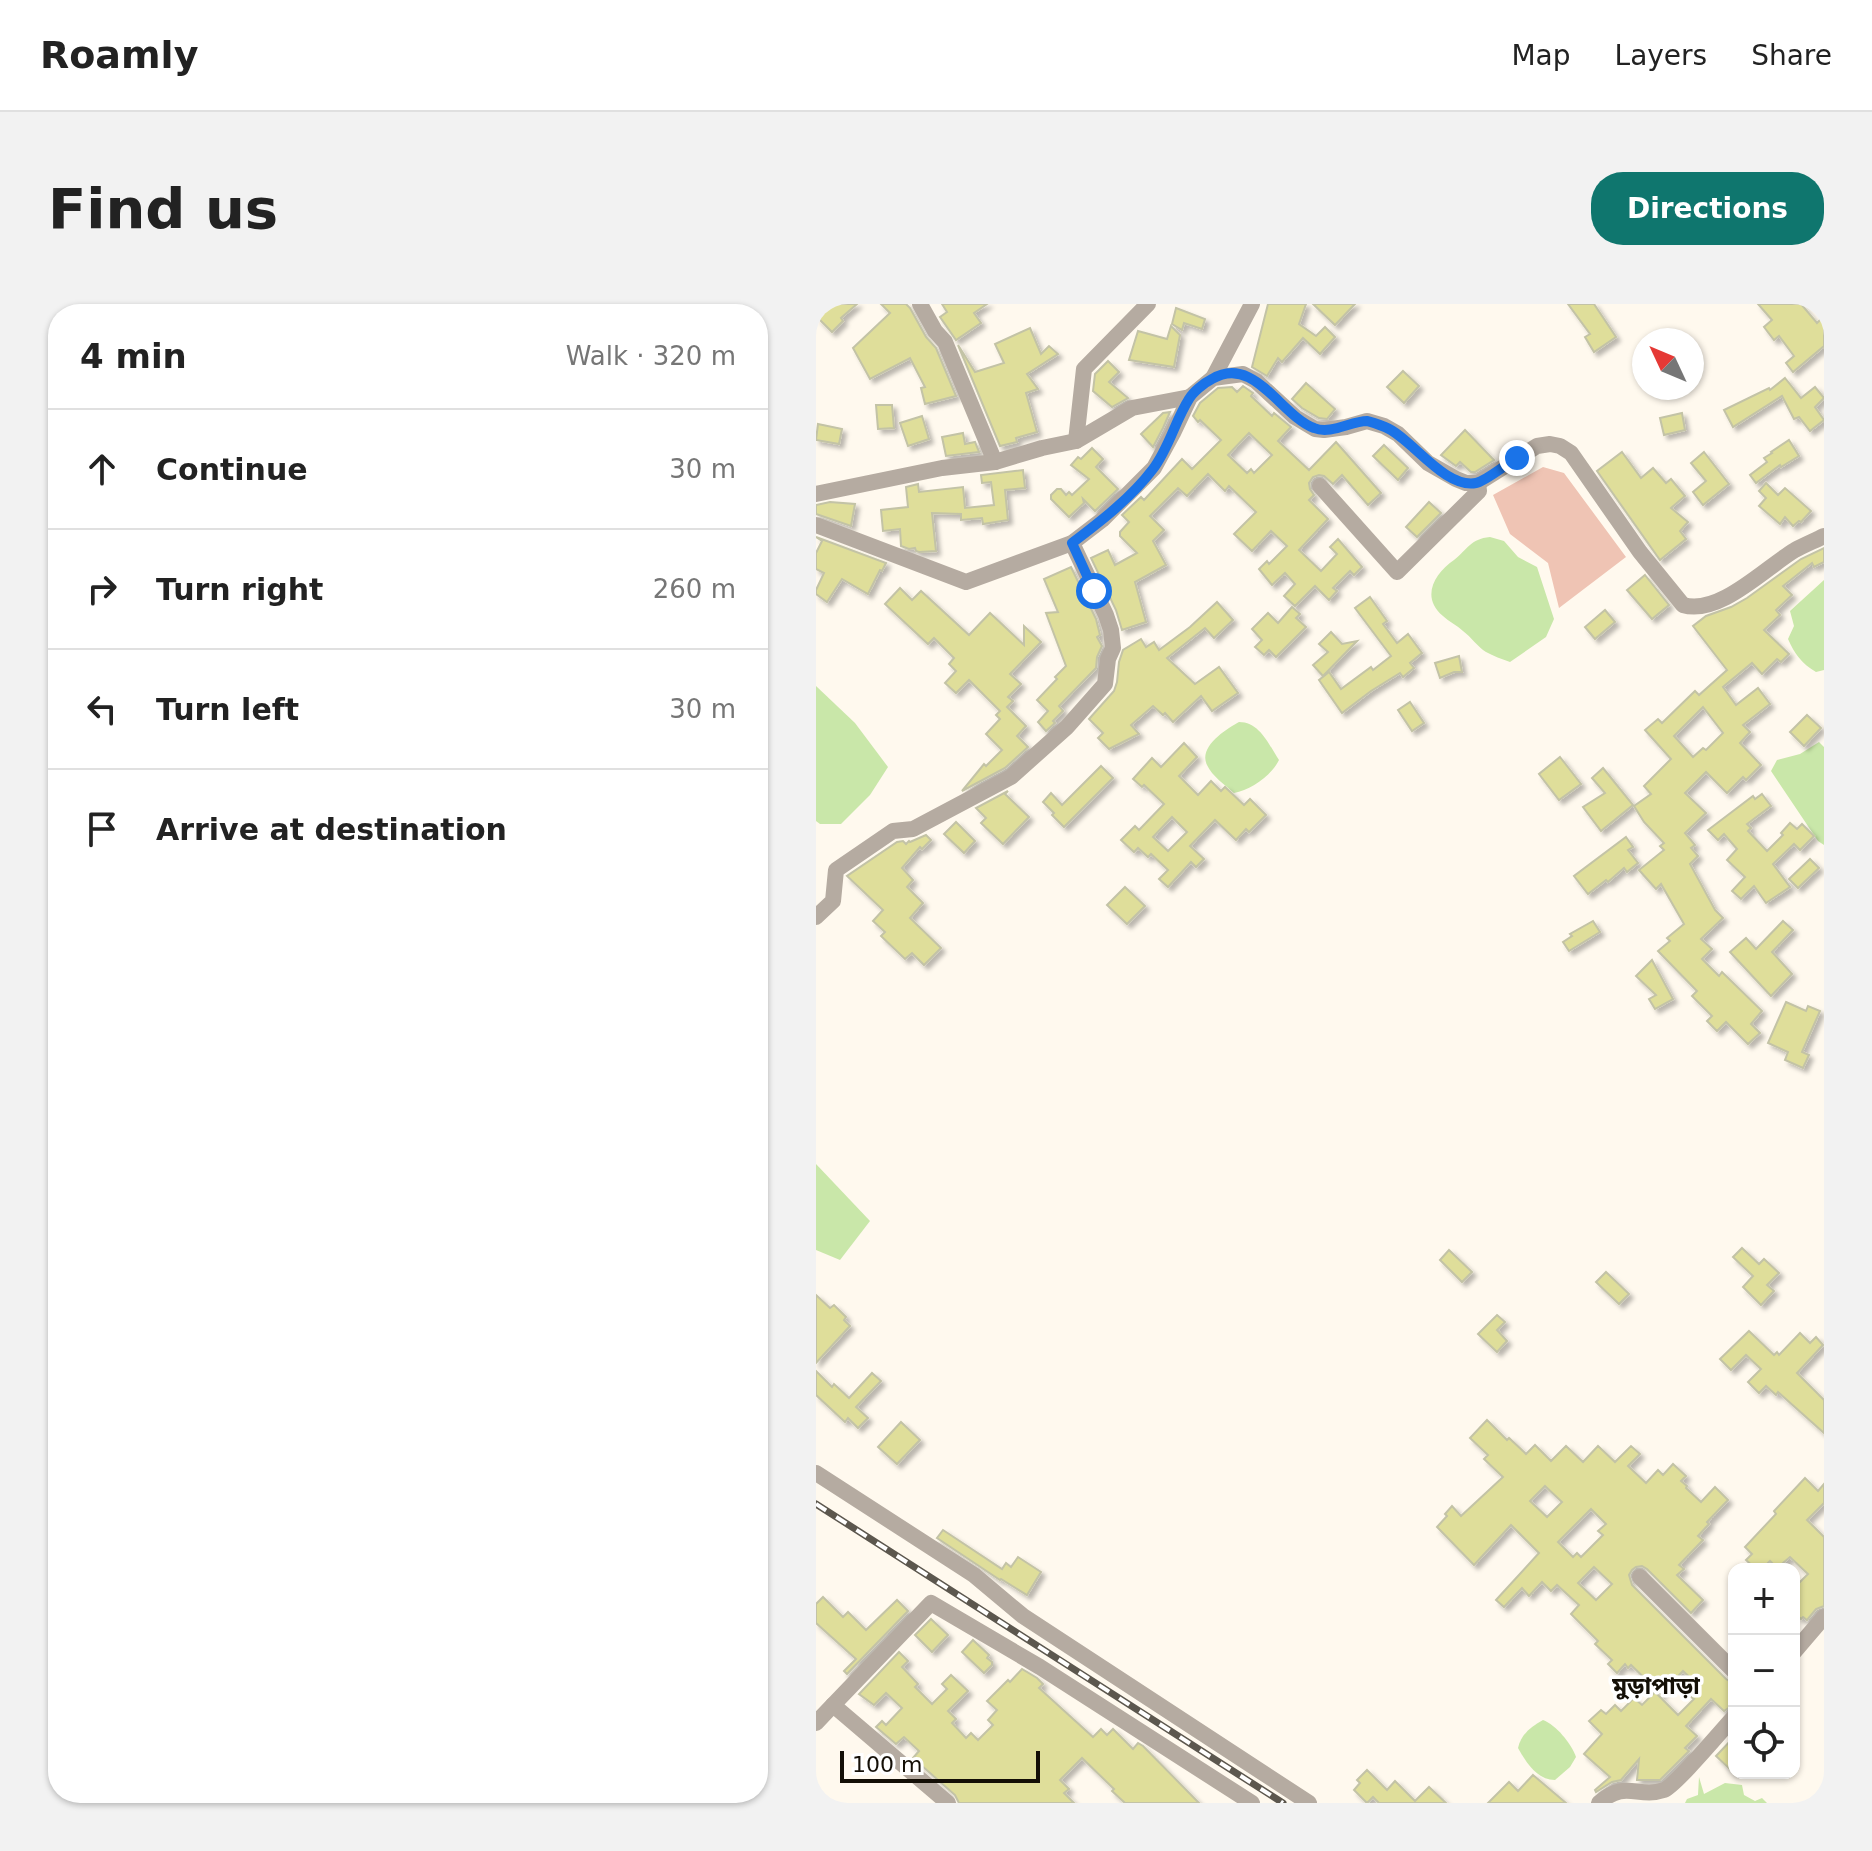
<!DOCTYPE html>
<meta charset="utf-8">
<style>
:root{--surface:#fff;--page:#f2f2f2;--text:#222;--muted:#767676;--line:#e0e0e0;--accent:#0f766e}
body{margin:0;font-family:"DejaVu Sans","Noto Sans Bengali",sans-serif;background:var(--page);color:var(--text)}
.controls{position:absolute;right:24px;bottom:24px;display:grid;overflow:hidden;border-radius:16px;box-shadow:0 2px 6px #0004}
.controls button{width:72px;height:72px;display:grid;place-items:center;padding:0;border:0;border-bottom:2px solid var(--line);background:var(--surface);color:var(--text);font:40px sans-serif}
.compass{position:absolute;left:816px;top:24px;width:72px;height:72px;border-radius:50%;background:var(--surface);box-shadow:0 2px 6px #0004;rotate:314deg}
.scale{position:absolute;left:24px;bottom:20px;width:200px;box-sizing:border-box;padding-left:8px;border:4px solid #140f06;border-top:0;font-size:22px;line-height:28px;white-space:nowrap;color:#140f06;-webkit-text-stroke:6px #fff;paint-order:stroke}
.stop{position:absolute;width:24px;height:24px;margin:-18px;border:6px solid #1a73e8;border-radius:50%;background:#fff}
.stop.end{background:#1a73e8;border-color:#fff;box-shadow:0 2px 8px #0008}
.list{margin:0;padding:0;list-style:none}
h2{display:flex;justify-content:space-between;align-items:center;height:104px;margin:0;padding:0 32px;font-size:34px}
h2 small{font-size:26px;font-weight:400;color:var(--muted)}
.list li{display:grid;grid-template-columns:52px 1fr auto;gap:24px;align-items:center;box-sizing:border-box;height:120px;padding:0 32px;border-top:2px solid var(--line)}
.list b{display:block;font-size:30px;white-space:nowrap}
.list em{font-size:26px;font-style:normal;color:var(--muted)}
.icon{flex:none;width:44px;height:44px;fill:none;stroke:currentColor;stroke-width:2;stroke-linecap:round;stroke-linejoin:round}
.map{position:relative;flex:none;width:1008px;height:1499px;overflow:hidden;border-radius:32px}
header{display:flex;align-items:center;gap:48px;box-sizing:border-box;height:112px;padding:0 40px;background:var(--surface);border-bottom:2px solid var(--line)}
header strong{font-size:38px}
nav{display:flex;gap:44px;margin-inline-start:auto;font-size:28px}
.intro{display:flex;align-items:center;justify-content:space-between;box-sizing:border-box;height:192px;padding:0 48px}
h1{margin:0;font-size:56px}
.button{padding:20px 36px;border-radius:32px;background:var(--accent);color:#fff;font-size:28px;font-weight:700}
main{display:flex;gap:48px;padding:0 48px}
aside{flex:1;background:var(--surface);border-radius:32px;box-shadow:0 2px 6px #0004}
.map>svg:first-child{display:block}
.green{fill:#efc4b4}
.water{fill:#c9e7a9}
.building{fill:#dfde9a;stroke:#c3c3a6;stroke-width:2;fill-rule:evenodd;filter:url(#shadow)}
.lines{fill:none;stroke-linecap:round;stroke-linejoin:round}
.minor{stroke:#b5aba1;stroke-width:16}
.rail-casing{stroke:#5c574e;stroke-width:7}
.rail{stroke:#fff;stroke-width:4;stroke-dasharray:12;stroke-linecap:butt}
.route{stroke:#1a73e8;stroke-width:10}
.labels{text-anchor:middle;stroke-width:7;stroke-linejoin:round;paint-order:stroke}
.neighbourhood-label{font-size:24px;font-weight:bold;fill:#140f06;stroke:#fff}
</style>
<header>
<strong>Roamly</strong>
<nav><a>Map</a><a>Layers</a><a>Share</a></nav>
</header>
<div class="intro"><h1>Find us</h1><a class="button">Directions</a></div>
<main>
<aside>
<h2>4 min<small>Walk · 320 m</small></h2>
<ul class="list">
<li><svg class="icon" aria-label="ahead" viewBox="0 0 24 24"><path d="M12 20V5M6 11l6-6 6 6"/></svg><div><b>Continue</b></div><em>30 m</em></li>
<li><svg class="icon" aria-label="right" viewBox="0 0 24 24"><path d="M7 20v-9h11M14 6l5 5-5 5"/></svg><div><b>Turn right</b></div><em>260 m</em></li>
<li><svg class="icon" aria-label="left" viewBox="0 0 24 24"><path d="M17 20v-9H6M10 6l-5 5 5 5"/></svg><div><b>Turn left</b></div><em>30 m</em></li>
<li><svg class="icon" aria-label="arrive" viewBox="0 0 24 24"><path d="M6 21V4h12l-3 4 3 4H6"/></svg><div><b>Arrive at destination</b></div></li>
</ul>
</aside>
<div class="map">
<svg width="1008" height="1499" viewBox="0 0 1008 1499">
<defs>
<filter id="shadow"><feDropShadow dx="4" dy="4" stdDeviation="2" flood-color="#0004"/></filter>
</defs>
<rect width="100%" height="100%" fill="#fff9ee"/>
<path class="green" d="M 727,163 L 748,169 L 810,253 L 743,304 L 732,259 L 694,230 L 677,191 Z"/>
<g class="water">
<path d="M 674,233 L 688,237 L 702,253 L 721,263 L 738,315 L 730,333 L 694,358 C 686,355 677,352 670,348 C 662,343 655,333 647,327 C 641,321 633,318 627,312 C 604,293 619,269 638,256 C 652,245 654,235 674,233 Z"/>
<path d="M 1008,276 L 1008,366 L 1000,368 C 986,360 978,349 972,335 L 978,322 L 974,307 Z"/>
<path d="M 0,382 L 39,419 L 72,463 L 54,491 L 25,520 L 4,520 L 0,517 Z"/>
<path d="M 423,418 C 444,418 453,441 463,456 C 455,472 435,486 418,489 C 409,481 396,472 391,461 C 382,443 410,425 423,418 Z"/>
<path d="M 1003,438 L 1008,443 L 1008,541 L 1002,537 L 955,467 L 961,456 L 984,450 Z"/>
<path d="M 0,860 L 54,917 L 24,956 L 0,946 Z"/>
<path d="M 727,1416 C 740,1421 755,1439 760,1453 L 754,1463 L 739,1476 C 721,1476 710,1458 702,1444 C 705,1430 715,1423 727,1416 Z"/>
<path d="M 883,1473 L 888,1490 L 909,1479 L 926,1481 L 928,1491 L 939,1497 L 946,1494 L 951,1499 L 869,1499 L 871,1495 L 882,1491 Z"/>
</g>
<g class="building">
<path d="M 16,0 L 41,0 L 25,14 L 27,17 L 16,28 L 2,14 Z"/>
<path d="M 65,0 L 90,0 L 94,4 L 110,33 L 120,44 L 140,92 L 109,100 L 105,84 L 109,83 L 94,54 L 54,75 L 37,44 L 74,9 Z"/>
<path d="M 126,0 L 171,0 L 158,9 L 165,19 L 140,36 L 124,13 L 131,8 Z"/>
<path d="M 452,0 L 490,0 L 483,20 L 500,32 L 509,23 L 519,33 L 504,50 L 487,34 L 466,58 L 462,54 L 451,72 L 436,63 Z"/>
<path d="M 497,0 L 539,0 L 519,21 Z"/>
<path d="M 752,0 L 778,0 L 800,33 L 778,48 L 769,33 L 774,30 Z"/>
<path d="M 942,0 L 985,0 L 1001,19 L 1008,12 L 1008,42 L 977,68 L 970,59 L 978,52 L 963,32 L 958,36 L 948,23 L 956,16 Z"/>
<path d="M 360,4 L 389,15 L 386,25 L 368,19 L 366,26 L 356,20 Z"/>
<path d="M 355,22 L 364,31 L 358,63 L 313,56 L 322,27 L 351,35 Z"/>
<path d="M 214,24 L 225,50 L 233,42 L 242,50 L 211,70 L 222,85 L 210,89 L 221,128 L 200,134 L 201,138 L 184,142 L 142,41 L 159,68 L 188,59 L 179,40 Z"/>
<path d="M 292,57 L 303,68 L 293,78 L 312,94 L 296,103 L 277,87 L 279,70 Z"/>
<path d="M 587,67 L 603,82 L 588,99 L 571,83 Z"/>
<path d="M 969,74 L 985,94 L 999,83 L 1008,94 L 999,103 L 1008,116 L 994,127 L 983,113 L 978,115 L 966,92 L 917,123 L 908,106 L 953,84 L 954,86 Z"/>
<path d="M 490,79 L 519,105 L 511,115 L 503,114 L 486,104 L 476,95 Z"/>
<path d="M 427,82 L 437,89 L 435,92 L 456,112 L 458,109 L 475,123 L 462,137 L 493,166 L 520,138 L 565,189 L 552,201 L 526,171 L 517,180 L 508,172 L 503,171 L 497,173 L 493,179 L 494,185 L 498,191 L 493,196 L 512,215 L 483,246 L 505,267 L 521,250 L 514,243 L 522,235 L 546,263 L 538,271 L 534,267 L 517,284 L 521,287 L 513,296 L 499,282 L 479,302 L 468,292 L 479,280 L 469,269 L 456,281 L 443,265 L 451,257 L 453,260 L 471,242 L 455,227 L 436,247 L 418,230 L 440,208 L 413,182 L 409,187 L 392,170 L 371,192 L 362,184 L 334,212 L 348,226 L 337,237 L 350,261 L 319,278 L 330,318 L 306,326 L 300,306 L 275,254 L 292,246 L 299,261 L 321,249 L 304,232 L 304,228 L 313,218 L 306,211 L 325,193 L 328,196 L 366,155 L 376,165 L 405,136 L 384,116 L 382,118 L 377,112 L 384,99 L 402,84 L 416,83 L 421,88 ZM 433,129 L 456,151 L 438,169 L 435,165 L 431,169 L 412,151 Z"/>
<path d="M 60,101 L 76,101 L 78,124 L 62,125 Z"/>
<path d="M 354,108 L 347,124 L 337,143 L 325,130 L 347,109 Z"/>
<path d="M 866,109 L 869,126 L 848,131 L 844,114 Z"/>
<path d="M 106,112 L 113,135 L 92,142 L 84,119 Z"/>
<path d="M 2,120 L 26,125 L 23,140 L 0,136 Z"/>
<path d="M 649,126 L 678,156 L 659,168 L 655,168 L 644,158 L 640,162 L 625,151 Z"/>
<path d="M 147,129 L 149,140 L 159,138 L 163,148 L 130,152 L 126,133 Z"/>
<path d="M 973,136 L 983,152 L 965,163 L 964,161 L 940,179 L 934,171 L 951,158 L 948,154 L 956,149 L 955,148 Z"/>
<path d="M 568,141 L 592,164 L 582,176 L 557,152 Z"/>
<path d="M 276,144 L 287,155 L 280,163 L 302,185 L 279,207 L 267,195 L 268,199 L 253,213 L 235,195 L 235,191 L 241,185 L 245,185 L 250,191 L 253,188 L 256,191 L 273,175 L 255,161 L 262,153 L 265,155 Z"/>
<path d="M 806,148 L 825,174 L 837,164 L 850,179 L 855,175 L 869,192 L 855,204 L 872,218 L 864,227 L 870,235 L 844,256 L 781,167 Z"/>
<path d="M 888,148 L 913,180 L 887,201 L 877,188 L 890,177 L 875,159 Z"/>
<path d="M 207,166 L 209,184 L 189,186 L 192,216 L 167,220 L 166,214 L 145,216 L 145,210 L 116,209 L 120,247 L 103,248 L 100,247 L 99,244 L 93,245 L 85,242 L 84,225 L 67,227 L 65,206 L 92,203 L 90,183 L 102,180 L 103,188 L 147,183 L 149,204 L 178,201 L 175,178 L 166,179 L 165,171 Z"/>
<path d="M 950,179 L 962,191 L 969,184 L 995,207 L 985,218 L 983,217 L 977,222 L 969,213 L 964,220 L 943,202 L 950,194 L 943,187 Z"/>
<path d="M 14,198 L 39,200 L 35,222 L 0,210 L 0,201 Z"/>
<path d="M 613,198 L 625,209 L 601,233 L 590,223 Z"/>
<path d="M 0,233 L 70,259 L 66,267 L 64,266 L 52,290 L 26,275 L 11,298 L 0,290 L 0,286 L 8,269 L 0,265 L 0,249 L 6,237 Z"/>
<path d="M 1008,244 L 1008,258 L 998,263 L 996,259 L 967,282 L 976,291 L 960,306 L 964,311 L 948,326 L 973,350 L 965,358 L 961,355 L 946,370 L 936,359 L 907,383 L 920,401 L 942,384 L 954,400 L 927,421 L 934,428 L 924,439 L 945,461 L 930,476 L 927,473 L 911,489 L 890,468 L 869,489 L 890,509 L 869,529 L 879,541 L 875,544 L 882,552 L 874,560 L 899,606 L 907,614 L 885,635 L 896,645 L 886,655 L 903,672 L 906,668 L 946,707 L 935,720 L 944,729 L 932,740 L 910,718 L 901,727 L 891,717 L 896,712 L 876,692 L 881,687 L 842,647 L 854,637 L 851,634 L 868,620 L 845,580 L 840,585 L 823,566 L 848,546 L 844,542 L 848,539 L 828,518 L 818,502 L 835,490 L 828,482 L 855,455 L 829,426 L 842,415 L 846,419 L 879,387 L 883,391 L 911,366 L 877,322 L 890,312 L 915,303 L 931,294 L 985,255 ZM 887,403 L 907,429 L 890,446 L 887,444 L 877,453 L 858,432 Z"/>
<path d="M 255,263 L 280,315 L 284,331 L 281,333 L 286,342 L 281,353 L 280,364 L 243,402 L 247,407 L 237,417 L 239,419 L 230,427 L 222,418 L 232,407 L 221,396 L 241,375 L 239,373 L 250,362 L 230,309 L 242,308 L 228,275 Z"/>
<path d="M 829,271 L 853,301 L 836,315 L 811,286 Z"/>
<path d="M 84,284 L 96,296 L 105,287 L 153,331 L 174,309 L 208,341 L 208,322 L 225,338 L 194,370 L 205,380 L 192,393 L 197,397 L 191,403 L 210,422 L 201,432 L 212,443 L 189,464 L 146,487 L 168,460 L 170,462 L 186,446 L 170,430 L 184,415 L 180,411 L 184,407 L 153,376 L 140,389 L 129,379 L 140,367 L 133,360 L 138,354 L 118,334 L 112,340 L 69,300 Z"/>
<path d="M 554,293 L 571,317 L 567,320 L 581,339 L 592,330 L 606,349 L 594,359 L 598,364 L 587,373 L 584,369 L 555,387 L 526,409 L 503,376 L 513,368 L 525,385 L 555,363 L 557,366 L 575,352 L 539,304 Z"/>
<path d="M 401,298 L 417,316 L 398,334 L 389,324 L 351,354 L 379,380 L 403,363 L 422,389 L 396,407 L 385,392 L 357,418 L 349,409 L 347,411 L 337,402 L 315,421 L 323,430 L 293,445 L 282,434 L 287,429 L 273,415 L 298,387 L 301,378 L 303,358 L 307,346 L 325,335 L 330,343 L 338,338 L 343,346 L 374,323 Z"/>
<path d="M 476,303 L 484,310 L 480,314 L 490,323 L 460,353 L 453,346 L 448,351 L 439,343 L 446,336 L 436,325 L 452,309 L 462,319 Z"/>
<path d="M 789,306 L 799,318 L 779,335 L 769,323 Z"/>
<path d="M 515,328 L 526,340 L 541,337 L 507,372 L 497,361 L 512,348 L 503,340 Z"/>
<path d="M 643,352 L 646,368 L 638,368 L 624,374 L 619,359 Z"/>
<path d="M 594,398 L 608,419 L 596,427 L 582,406 Z"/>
<path d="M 991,411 L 1005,424 L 988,442 L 974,428 Z"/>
<path d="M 368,439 L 381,453 L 363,472 L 382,491 L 395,477 L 405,487 L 409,483 L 428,501 L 434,495 L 450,511 L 433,528 L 430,525 L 420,536 L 399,516 L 374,542 L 388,555 L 380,563 L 375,558 L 352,583 L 343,575 L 352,566 L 335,550 L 332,553 L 322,544 L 318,548 L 305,536 L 319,522 L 323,526 L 348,500 L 328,481 L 326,483 L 317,475 L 336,454 L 345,463 ZM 356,513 L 371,528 L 352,547 L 337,533 Z"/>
<path d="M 744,453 L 765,480 L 743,496 L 723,470 Z"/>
<path d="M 285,462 L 297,474 L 248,523 L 236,511 L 238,509 L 227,498 L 235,489 L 246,501 Z"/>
<path d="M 787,464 L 817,501 L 785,527 L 767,503 L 789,489 L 776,474 Z"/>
<path d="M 192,487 L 189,490 L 213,513 L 187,540 L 165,519 L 170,514 L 160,504 Z"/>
<path d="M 946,490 L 955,502 L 931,520 L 935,524 L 932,527 L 951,547 L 967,531 L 965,529 L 974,519 L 981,525 L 986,520 L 998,532 L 984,546 L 978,540 L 957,560 L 974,583 L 950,599 L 938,582 L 925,595 L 916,587 L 929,573 L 911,556 L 921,545 L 908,530 L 902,536 L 892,526 L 937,492 L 939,495 Z"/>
<path d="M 140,518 L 159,537 L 148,549 L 128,530 Z"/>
<path d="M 110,531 L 115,536 L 106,545 L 104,543 L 86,564 L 97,576 L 91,583 L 107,599 L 94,614 L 125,644 L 108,661 L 96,649 L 89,655 L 65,632 L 69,628 L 57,617 L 67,606 L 31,572 L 81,538 L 87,537 L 90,540 L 93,537 L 94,538 Z"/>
<path d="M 810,533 L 817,543 L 812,546 L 822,559 L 811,568 L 808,564 L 792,578 L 790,576 L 772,590 L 758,572 Z"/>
<path d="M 994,555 L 1003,564 L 982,584 L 973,575 Z"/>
<path d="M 309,583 L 329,602 L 311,620 L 291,601 Z"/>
<path d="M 777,617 L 784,628 L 753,647 L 747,638 L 756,632 L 754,630 Z"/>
<path d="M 967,617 L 977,626 L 956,648 L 976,670 L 955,692 L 914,648 L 930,634 L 940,645 Z"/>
<path d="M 836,656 L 857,695 L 839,705 L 833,695 L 840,691 L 820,672 Z"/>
<path d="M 970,698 L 990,707 L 992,702 L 1004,707 L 986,748 L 993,751 L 987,764 L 969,756 L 972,748 L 952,739 Z"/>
<path d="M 926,944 L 943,960 L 948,955 L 963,969 L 951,981 L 958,987 L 945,1001 L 927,983 L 937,972 L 917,953 Z"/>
<path d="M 633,946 L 656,968 L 646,978 L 624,956 Z"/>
<path d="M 790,968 L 813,990 L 803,1000 L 780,978 Z"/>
<path d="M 0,991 L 14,1004 L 18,1001 L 30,1013 L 28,1016 L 34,1022 L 0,1059 Z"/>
<path d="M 681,1011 L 689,1018 L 681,1026 L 691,1037 L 681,1048 L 662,1030 Z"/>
<path d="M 933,1027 L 958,1051 L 961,1048 L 963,1051 L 984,1029 L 994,1039 L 1000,1033 L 1007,1041 L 981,1069 L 1008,1096 L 1008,1129 L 962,1088 L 960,1091 L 950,1082 L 943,1089 L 932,1078 L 945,1065 L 930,1051 L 915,1066 L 904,1055 Z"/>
<path d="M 0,1067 L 16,1083 L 18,1080 L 33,1094 L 56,1069 L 65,1077 L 40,1103 L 52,1114 L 42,1124 L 32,1114 L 29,1118 L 0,1091 Z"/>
<path d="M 671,1116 L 691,1136 L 693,1134 L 708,1148 L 710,1150 L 719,1141 L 735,1157 L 750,1142 L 767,1158 L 782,1142 L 799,1158 L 815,1142 L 824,1150 L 812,1162 L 830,1179 L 842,1166 L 847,1171 L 857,1160 L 870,1172 L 865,1177 L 871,1182 L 870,1184 L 885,1198 L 899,1183 L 912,1196 L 891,1218 L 893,1220 L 882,1232 L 887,1236 L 863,1261 L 868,1265 L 861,1271 L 887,1296 L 875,1309 L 831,1265 L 826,1262 L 820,1263 L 816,1266 L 813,1271 L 816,1281 L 910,1375 L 918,1380 L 918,1399 L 914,1403 L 908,1407 L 895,1395 L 870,1422 L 881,1432 L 869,1444 L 873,1447 L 844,1476 L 821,1476 L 823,1455 L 805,1476 L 796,1478 L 780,1488 L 779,1486 L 794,1473 L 768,1450 L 786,1430 L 773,1417 L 785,1406 L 790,1410 L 799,1401 L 805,1407 L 818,1394 L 826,1401 L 839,1388 L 862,1411 L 878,1395 L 875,1393 L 884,1383 L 867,1367 L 845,1390 L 815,1361 L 812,1364 L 809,1360 L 801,1369 L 792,1360 L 796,1356 L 779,1340 L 782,1337 L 755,1310 L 763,1301 L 741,1281 L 735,1287 L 726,1278 L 713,1292 L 706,1284 L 688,1303 L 680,1296 L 723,1249 L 695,1221 L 658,1261 L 621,1223 L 631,1212 L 629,1210 L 636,1202 L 645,1212 L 687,1173 L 668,1155 L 672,1151 L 654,1134 ZM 729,1182 L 746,1198 L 731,1213 L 714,1197 ZM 775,1205 L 790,1220 L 782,1227 L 787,1231 L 765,1253 L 761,1249 L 757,1253 L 742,1238 ZM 778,1263 L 796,1280 L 780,1296 L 762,1279 Z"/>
<path d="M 85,1118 L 104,1136 L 81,1160 L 62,1143 Z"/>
<path d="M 989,1174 L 1002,1187 L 1008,1180 L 1008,1199 L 991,1216 L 1008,1233 L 1008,1302 L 1000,1305 L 991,1316 L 987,1313 L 985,1315 L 978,1308 L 978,1284 L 992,1270 L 974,1253 L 961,1264 L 954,1257 L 946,1265 L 940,1265 L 930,1256 L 936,1250 L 929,1243 L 960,1210 L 958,1207 Z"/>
<path d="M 127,1226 L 186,1265 L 190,1259 L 195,1263 L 202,1253 L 225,1268 L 211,1291 L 185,1275 L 184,1276 L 121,1234 Z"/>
<path d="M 7,1293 L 27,1313 L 32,1308 L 50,1326 L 81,1296 L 92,1307 L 31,1370 L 28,1367 L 40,1355 L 0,1319 L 0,1300 Z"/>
<path d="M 115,1315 L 132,1331 L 116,1348 L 99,1331 Z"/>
<path d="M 157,1336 L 173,1351 L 171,1354 L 176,1358 L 176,1361 L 168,1369 L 146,1348 Z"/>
<path d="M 83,1348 L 92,1357 L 86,1363 L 102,1380 L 99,1383 L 116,1400 L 131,1385 L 126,1380 L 135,1371 L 152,1387 L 132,1407 L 140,1415 L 136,1419 L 150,1434 L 155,1429 L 162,1436 L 177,1421 L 172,1416 L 181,1406 L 171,1397 L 192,1376 L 194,1378 L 206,1365 L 221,1374 L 227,1380 L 223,1384 L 277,1433 L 285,1425 L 291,1431 L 297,1425 L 317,1445 L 322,1439 L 327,1442 L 383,1499 L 309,1499 L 296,1487 L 298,1485 L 266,1454 L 244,1476 L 253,1485 L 248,1489 L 258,1499 L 143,1499 L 139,1491 L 97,1454 L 103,1447 L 88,1433 L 80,1440 L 60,1423 L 66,1417 L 70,1421 L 86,1404 L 70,1389 L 58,1401 L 43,1390 Z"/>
<path d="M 918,1433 L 918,1469 L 900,1452 Z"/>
<path d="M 551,1466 L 571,1486 L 579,1477 L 599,1497 L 613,1483 L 630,1499 L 563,1499 L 557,1493 L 551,1499 L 538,1486 L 544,1479 L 541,1476 Z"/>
<path d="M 717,1471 L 750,1499 L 672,1499 L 693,1478 L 702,1487 Z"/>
</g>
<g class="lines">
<g class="minor">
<path d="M 104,0 L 119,27 L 129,38 L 179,158"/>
<path d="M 397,74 L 436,0"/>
<path d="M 260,137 L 268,65 L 332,0"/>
<path d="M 504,182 L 581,268 L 663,187 L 662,179"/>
<path d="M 0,190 L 126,164 L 179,158 L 226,144 L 260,137 L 316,104 L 374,93"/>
<path d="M 0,221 L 150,278 L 256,239 L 286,216 L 338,164 L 357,129 L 374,93 L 397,74 L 427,70 L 440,77 L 479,113 L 499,125 L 508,126 L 530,123 L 551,117 L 568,122 L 582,130 L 612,159 L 640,175 L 650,179 L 662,179 L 721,142 L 734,140 L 744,142 L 755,149 L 824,248 L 867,301 C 903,312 949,264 979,246 C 988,241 998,237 1008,232"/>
<path d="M 0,613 L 17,597 L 20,566 L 77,527 L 97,525 L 195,473 L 251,423 L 289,380 L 292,355 L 297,344 L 295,326 L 290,311 L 256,239"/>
<path d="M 0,1169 L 158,1271 L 207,1312 L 493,1499"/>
<path d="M 824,1273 L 918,1367"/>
<path d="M 978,1348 L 1008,1313"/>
<path d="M 17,1401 L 115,1299 L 224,1363 L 436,1499"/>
<path d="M 0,1419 L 17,1401 L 132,1499"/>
<path d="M 783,1499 C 810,1475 821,1495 848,1486 C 859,1482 906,1426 918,1413"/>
</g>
<defs>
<path id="rail" d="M 0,1200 L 467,1499"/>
</defs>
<use href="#rail" class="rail-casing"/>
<use href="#rail" class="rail"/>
</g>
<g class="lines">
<path class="route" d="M 278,287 L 256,239 C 285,217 315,194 337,165 C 353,144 359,117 373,95 C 377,88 388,79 396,75 C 438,50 464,111 498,124 C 515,131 535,117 551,117 C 556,118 564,121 569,123 C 595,133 628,185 660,179 C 670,177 690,160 701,154"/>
</g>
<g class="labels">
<g class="neighbourhood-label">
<text x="840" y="1390">মুড়াপাড়া</text>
</g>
</g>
</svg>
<div class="controls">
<button>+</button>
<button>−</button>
<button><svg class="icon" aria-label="locate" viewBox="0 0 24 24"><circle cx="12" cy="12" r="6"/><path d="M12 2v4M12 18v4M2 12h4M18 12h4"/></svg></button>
</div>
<svg class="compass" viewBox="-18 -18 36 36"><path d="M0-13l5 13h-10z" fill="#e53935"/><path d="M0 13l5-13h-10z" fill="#767676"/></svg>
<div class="scale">100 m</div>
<div class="stop" style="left:278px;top:287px"></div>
<div class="stop end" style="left:701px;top:154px"></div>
</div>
</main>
